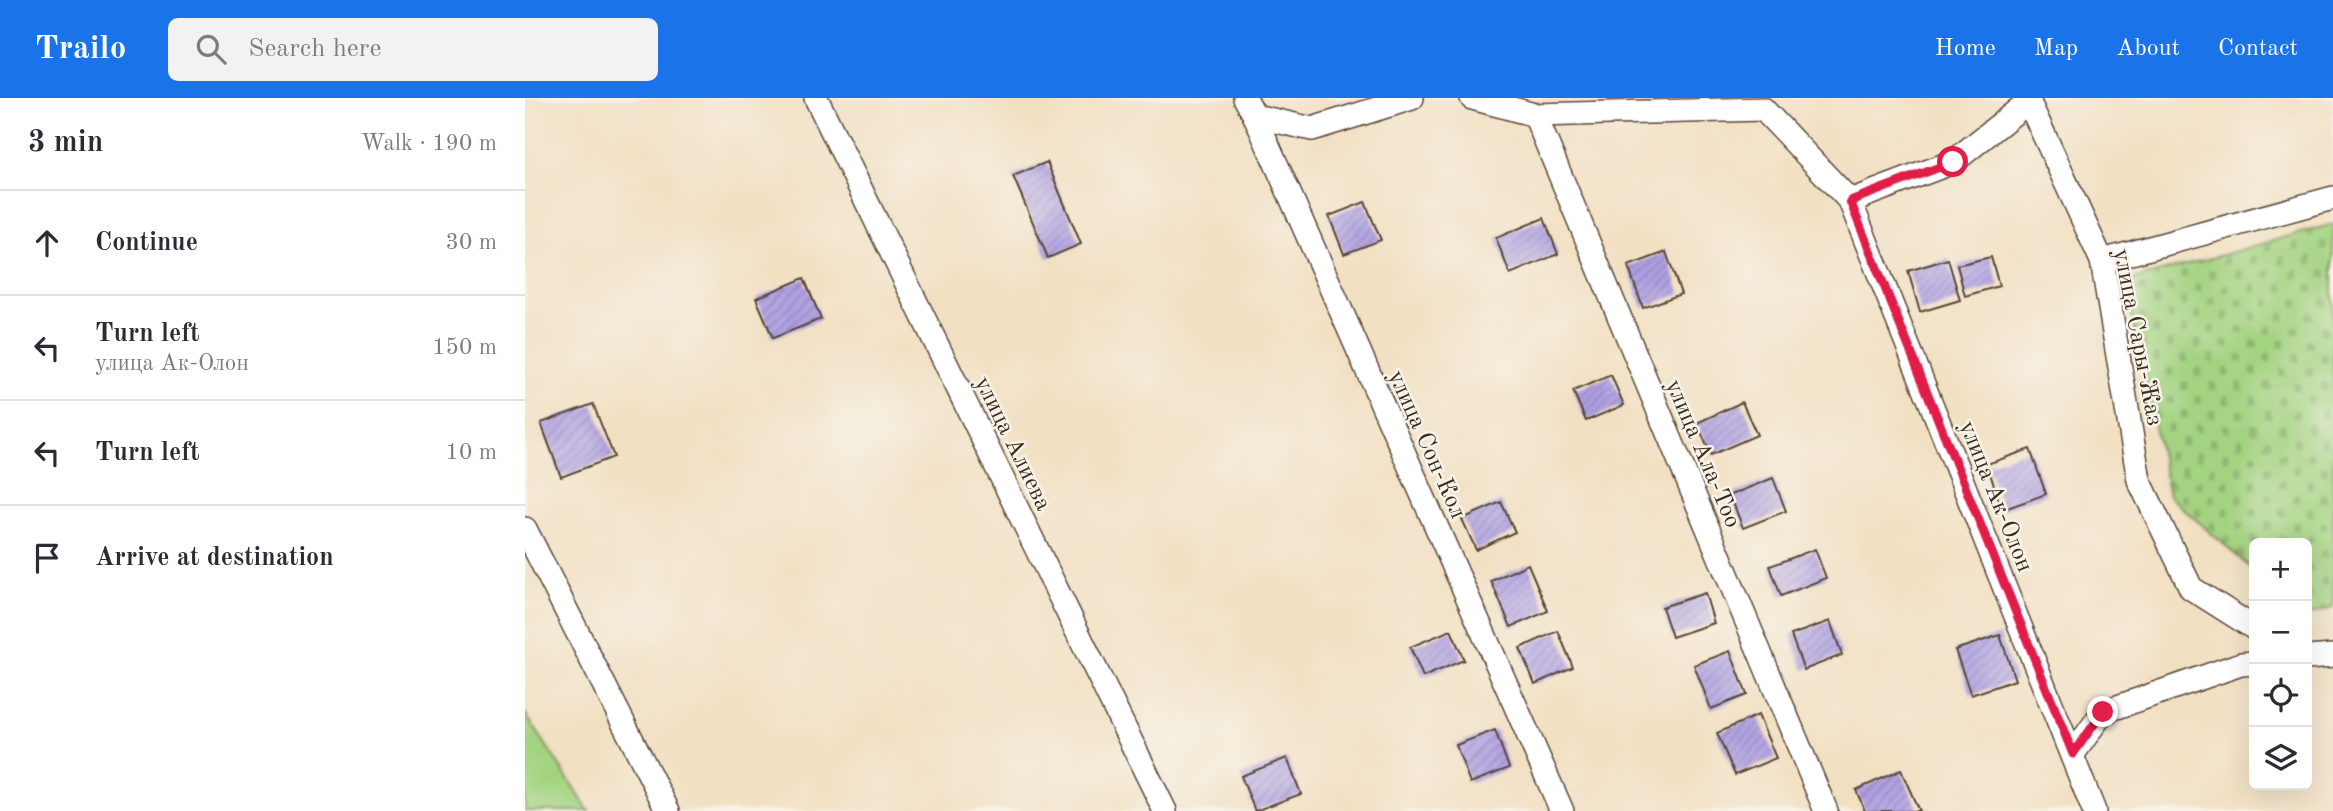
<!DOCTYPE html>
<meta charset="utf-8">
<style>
:root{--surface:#fff;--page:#f2f2f3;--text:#2b2b33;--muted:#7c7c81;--line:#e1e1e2;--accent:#1a73e8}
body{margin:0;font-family:"Old Standard TT",serif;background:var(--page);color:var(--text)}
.controls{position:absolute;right:21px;bottom:21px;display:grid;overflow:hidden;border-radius:10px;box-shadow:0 7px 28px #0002}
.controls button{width:63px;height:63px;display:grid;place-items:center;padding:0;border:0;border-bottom:2px solid var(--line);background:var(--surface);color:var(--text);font:35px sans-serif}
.stop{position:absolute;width:21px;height:21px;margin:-16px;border:5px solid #e11d48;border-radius:50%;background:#fff}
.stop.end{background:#e11d48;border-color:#fff;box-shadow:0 2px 7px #0008}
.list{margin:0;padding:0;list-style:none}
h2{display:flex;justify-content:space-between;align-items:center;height:91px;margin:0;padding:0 28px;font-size:30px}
h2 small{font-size:23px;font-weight:400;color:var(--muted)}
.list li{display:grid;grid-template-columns:46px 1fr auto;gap:21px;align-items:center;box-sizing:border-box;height:105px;padding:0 28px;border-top:2px solid var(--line)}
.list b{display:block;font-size:26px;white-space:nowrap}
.list p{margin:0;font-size:23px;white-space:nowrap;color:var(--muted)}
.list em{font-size:23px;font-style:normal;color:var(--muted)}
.icon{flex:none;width:38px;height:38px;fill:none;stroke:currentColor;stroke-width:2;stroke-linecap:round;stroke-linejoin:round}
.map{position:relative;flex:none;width:1808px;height:713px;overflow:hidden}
header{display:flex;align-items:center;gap:42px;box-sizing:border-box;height:98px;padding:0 35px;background:var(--accent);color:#fff}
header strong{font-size:33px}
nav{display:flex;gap:38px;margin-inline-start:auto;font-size:24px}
.search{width:490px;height:63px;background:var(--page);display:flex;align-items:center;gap:18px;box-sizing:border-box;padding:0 24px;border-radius:10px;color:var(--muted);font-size:26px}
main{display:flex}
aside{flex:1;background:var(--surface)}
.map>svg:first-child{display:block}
.grass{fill:#a3d381;stroke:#6f7e50;stroke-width:2}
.cemetery{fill:url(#cemetery-stones);stroke:#6f7e50;stroke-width:2}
.building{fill:url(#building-hatch)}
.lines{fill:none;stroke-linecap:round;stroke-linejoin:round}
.minor-casing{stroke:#564537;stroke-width:26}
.minor{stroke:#fff;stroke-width:23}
.route{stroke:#e11d48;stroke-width:9}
.labels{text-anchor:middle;stroke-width:5;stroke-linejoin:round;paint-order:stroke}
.street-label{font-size:24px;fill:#3b2a1e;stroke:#f7f3e8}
</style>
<header>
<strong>Trailo</strong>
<div class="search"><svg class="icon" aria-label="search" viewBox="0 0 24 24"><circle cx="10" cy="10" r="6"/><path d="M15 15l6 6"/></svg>Search here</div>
<nav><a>Home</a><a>Map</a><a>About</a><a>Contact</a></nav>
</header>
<main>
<aside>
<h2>3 min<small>Walk · 190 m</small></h2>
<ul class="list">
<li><svg class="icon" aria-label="ahead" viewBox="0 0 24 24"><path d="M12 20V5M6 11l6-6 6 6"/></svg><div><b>Continue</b></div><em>30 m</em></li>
<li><svg class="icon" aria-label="left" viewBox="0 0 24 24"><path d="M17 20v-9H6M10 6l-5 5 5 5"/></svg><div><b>Turn left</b><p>улица Ак-Олон</p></div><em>150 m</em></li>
<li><svg class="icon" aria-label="left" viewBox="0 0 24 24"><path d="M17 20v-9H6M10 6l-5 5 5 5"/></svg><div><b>Turn left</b></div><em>10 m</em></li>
<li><svg class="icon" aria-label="arrive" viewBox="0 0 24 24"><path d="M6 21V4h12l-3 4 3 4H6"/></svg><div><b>Arrive at destination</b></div></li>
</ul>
</aside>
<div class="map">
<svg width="1808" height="713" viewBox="0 0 1808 713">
<defs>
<pattern id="cemetery-stones" width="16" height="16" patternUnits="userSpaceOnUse" patternTransform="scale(1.75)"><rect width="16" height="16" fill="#a3d381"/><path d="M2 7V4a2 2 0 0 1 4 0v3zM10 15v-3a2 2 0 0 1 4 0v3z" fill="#8db56f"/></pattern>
<pattern id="building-hatch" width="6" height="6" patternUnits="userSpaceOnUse" patternTransform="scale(1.75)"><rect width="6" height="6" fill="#ae9fe3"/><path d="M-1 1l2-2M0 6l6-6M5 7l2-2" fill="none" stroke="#8f82b7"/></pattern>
</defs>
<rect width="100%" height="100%" fill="#f7f3e8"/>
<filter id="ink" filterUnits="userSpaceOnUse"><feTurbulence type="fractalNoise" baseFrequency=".0143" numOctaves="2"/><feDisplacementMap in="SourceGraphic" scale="14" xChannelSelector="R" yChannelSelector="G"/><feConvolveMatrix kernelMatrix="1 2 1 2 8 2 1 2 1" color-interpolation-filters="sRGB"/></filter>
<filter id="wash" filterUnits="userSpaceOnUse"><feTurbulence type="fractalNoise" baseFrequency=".00686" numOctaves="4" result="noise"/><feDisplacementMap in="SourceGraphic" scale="28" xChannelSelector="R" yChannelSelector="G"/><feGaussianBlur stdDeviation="1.57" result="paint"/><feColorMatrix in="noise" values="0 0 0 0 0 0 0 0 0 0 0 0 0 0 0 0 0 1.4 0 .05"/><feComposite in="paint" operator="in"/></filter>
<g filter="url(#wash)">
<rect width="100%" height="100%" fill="#f2e0c3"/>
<path class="grass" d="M 0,615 L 64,713 L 0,713 Z"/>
<path class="cemetery" d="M 1808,126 L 1808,510 L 1782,518 L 1782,445 L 1729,445 L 1729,473 L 1644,398 L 1600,184 Z"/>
<g id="blocks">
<g class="building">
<path d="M 522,64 L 556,146 L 523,160 L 488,78 Z"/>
<path d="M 840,104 L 856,142 L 819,156 L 804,118 Z"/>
<path d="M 1019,120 L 1033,156 L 985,176 L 971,140 Z"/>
<path d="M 1141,154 L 1156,196 L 1118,210 L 1103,168 Z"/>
<path d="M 1466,159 L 1474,188 L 1440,198 L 1432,167 Z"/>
<path d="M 1423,161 L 1435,202 L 1395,214 L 1383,173 Z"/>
<path d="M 279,180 L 296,221 L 248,240 L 231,200 Z"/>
<path d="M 1086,277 L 1099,307 L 1061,323 L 1048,293 Z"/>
<path d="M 1217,304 L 1232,337 L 1186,357 L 1172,325 Z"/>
<path d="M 68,306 L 89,359 L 36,379 L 16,325 Z"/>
<path d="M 1505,351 L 1521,396 L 1477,412 L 1462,366 Z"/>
<path d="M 1248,380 L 1261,413 L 1218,430 L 1205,397 Z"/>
<path d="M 976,404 L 990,434 L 951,452 L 937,421 Z"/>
<path d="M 1290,451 L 1301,480 L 1256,498 L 1245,468 Z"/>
<path d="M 1003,466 L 1023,513 L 986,529 L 966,483 Z"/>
<path d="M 1180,495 L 1189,525 L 1147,539 L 1137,509 Z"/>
<path d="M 1305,523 L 1317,557 L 1279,572 L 1266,537 Z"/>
<path d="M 926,532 L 939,562 L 898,579 L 885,549 Z"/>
<path d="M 1033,533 L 1048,569 L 1010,586 L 995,550 Z"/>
<path d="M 1475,537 L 1490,582 L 1446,597 L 1430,552 Z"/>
<path d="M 1205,553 L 1222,597 L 1186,611 L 1169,567 Z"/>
<path d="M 1233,617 L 1251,660 L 1210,677 L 1192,635 Z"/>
<path d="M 970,632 L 984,670 L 945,685 L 931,647 Z"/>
<path d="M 762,660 L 776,696 L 730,713 L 716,678 Z"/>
<path d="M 1376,672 L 1394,713 L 1340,713 L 1331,692 Z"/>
</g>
</g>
</g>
<g filter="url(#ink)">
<use href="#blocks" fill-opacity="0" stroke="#564537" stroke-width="2"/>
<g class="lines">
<defs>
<g id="minor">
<path d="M 291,0 L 640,713"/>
<path d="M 720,0 L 730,18 L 1037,713"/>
<path d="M 947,0 L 1010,17 L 1238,11 L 1325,103 L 1428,64 L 1503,4"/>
<path d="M 1502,0 L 1577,163 L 1614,382 L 1666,490 L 1729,530"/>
<path d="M 1010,17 L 1301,713"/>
<path d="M 730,18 L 787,31 L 887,0"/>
<path d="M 1325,103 L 1569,713"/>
<path d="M 1577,163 L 1808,100"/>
<path d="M 0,431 L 143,713"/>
<path d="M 1782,560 L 1808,558"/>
<path d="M 1548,656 L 1578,614 L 1716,566 L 1729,565"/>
</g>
</defs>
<use href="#minor" class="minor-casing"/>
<use href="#minor" class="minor"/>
</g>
</g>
<g class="lines" filter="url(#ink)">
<path class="route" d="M 1428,64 L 1325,103 L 1548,656 L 1578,614"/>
</g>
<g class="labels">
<g class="street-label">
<text transform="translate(1614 239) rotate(79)" y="8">улица Сары-Жаз</text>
<text transform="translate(489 345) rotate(64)" y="8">улица Алиева</text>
<text transform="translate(903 346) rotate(66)" y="8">улица Сон-Кол</text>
<text transform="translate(1179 355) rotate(67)" y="8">улица Ала-Тоо</text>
<text transform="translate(1472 398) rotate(68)" y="8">улица Ак-Олон</text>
</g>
</g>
</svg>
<div class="controls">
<button>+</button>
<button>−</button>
<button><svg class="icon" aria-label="locate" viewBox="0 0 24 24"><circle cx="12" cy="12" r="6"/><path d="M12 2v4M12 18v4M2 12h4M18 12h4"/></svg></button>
<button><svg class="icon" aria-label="layers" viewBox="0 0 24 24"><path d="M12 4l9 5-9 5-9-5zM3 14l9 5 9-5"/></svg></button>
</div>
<div class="stop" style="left:1428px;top:64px"></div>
<div class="stop end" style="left:1578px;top:614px"></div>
</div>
</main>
